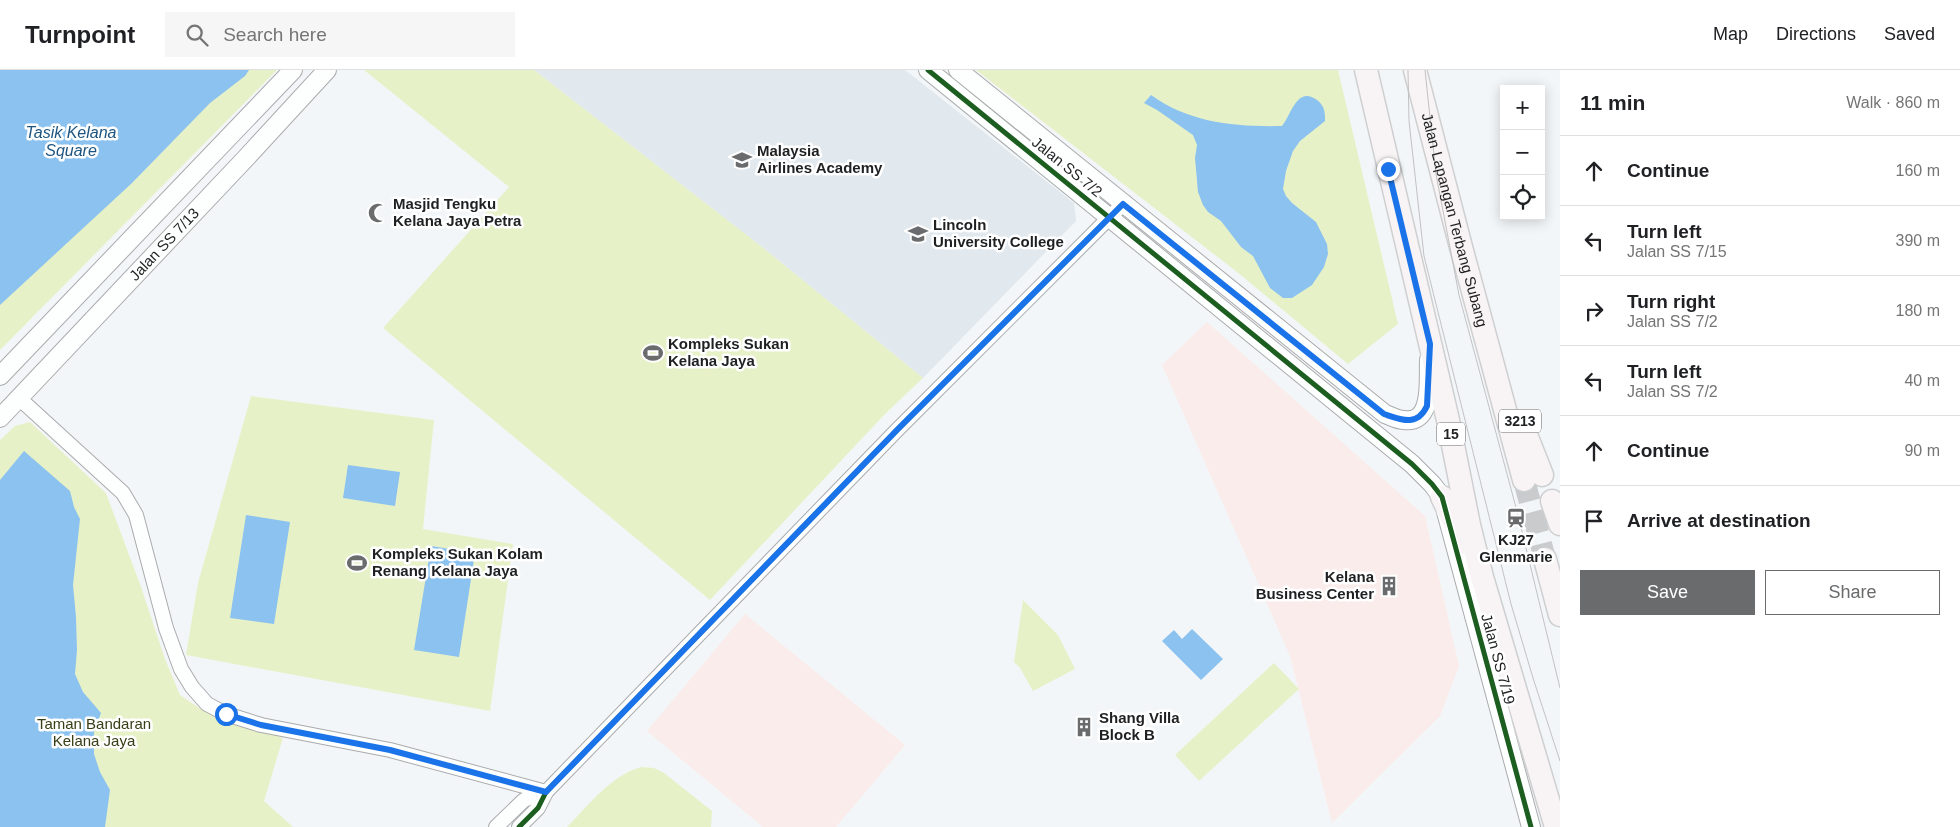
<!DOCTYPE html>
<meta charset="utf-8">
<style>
:root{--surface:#fff;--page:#f6f6f6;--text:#202124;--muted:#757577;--line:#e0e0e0;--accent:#696b6d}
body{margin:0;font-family:Arial,sans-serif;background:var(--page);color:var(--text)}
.controls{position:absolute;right:15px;top:15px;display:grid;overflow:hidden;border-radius:0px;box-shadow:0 2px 12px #0003}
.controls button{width:45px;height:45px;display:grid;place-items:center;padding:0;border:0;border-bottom:1px solid var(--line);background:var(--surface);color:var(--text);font:25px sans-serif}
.stop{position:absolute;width:15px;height:15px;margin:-11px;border:4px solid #1a73e8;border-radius:50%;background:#fff}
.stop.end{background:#1a73e8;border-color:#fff;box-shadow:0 1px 5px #0008}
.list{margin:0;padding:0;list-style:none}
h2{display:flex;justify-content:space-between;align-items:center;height:65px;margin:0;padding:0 20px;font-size:21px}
h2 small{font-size:16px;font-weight:400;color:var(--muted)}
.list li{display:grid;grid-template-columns:32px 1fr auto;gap:15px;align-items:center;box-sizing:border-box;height:70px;padding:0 20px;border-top:1px solid var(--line)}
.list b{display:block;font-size:19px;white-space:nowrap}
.list p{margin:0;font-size:16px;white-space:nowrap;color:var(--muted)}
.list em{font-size:16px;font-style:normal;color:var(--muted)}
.actions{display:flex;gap:10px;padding:15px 20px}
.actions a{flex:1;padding:11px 0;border:1px solid var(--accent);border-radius:0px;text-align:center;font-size:18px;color:var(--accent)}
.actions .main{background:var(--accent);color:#fff}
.icon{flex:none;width:28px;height:28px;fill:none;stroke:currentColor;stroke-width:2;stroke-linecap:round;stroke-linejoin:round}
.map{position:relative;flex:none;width:1560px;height:757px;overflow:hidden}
header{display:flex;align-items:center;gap:30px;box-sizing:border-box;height:70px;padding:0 25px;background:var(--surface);border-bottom:1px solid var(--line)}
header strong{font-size:24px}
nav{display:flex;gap:28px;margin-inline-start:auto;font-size:18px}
.search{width:350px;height:45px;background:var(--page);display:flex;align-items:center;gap:12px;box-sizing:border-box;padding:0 18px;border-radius:0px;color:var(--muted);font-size:19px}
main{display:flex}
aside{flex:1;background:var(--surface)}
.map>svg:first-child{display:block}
.commercial{fill:#faecea}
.built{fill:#e1e8ee}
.green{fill:#e7f1c8}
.water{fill:#8bc2ef}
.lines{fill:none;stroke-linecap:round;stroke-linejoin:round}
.primary-tunnel{stroke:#c9cbcd;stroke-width:22;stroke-dasharray:22 11;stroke-linecap:butt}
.minor-casing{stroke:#a9abad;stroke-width:16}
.tertiary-casing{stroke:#a9abad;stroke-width:20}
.primary-casing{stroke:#cecfd0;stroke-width:25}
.minor{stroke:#fdfefe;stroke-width:14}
.tertiary{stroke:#fdfefe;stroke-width:18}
.primary{stroke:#f8f3f4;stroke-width:22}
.tram{stroke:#c1c1c2;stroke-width:1}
.cycleway-casing{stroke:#fff;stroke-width:8}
.cycleway{stroke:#1b5e20;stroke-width:5}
.route{stroke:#1a73e8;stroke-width:6}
.labels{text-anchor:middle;stroke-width:5;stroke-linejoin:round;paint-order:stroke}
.shield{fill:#fff;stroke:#626364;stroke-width:1}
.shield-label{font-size:14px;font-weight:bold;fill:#1f2022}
.poi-label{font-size:15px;font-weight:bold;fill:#1f2022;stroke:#fff;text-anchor:start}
.street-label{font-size:15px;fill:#1f2022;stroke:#fff}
.park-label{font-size:15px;fill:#383e16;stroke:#fff}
.water-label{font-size:16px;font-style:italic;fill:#1e5580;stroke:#fff}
</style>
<header>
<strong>Turnpoint</strong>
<div class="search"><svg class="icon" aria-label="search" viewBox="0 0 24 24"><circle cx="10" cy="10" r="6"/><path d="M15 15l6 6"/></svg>Search here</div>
<nav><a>Map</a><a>Directions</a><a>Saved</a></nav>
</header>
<main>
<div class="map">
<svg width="1560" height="757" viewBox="0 0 1560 757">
<rect width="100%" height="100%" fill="#f3f6f8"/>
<g class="commercial">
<path d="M 1207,252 L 1425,446 L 1459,596 L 1440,646 L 1332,753 L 1290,586 L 1162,295 Z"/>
<path d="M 745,544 L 905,675 L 836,757 L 763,757 L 647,661 Z"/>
</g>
<path class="built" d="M 534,0 L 905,0 L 1074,133 L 1076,151 L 923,308 L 762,177 Z"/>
<g class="green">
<path d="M 0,0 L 277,0 L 0,280 Z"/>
<path d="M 364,0 L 534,0 L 762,177 L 923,308 L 886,343 L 710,530 L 383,258 L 509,117 Z"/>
<path d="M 976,0 L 1338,0 L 1398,254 L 1348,294 L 1237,202 Z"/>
<path d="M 251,326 L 434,350 L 423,459 L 513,474 L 490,641 L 186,585 L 198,513 Z"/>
<path d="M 30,352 L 106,423 L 141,517 L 165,589 L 180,625 L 201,639 L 283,668 L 264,731 L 293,757 L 0,757 L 0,370 L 15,356 Z"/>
<path d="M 1023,530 L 1058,565 L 1075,599 L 1033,621 L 1020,598 L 1014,592 Z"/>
<path d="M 1274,593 L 1299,619 L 1199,711 L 1175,685 Z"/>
<path d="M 641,697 L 654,698 L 664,703 L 712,741 L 711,757 L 567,757 C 589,735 610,706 641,697 Z"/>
</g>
<g class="water">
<path d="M 0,0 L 249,0 L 245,6 L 210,33 L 132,113 L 0,235 Z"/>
<path d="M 1151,25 C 1190,53 1235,57 1282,56 C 1291,45 1297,15 1317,30 C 1325,36 1325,43 1325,51 L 1300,71 L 1293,81 L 1286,101 L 1283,119 L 1286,126 L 1292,133 L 1316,152 L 1327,174 L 1328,184 L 1324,197 L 1312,215 L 1292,228 L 1283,228 L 1270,218 L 1253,186 L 1241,177 L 1221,151 L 1208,142 L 1203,135 L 1198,122 L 1195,88 L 1197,75 L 1193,65 L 1157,40 L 1144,33 Z"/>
<path d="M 24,381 L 70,421 L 74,437 L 80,449 L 73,515 L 76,547 L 77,580 L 75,604 L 83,622 L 101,643 L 94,662 L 94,684 L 100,702 L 110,720 L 105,757 L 0,757 L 0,410 Z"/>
<path d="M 348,395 L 400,402 L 395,436 L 343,428 Z"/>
<path d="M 246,445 L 290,452 L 274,554 L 230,548 Z"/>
<path d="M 431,476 L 475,483 L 459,587 L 414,580 Z"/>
<path d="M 1192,559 L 1223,589 L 1201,610 L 1162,571 L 1174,560 L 1182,569 Z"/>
</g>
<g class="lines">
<path class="primary-tunnel" d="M 1524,410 L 1545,489"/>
<defs>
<g id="minor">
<path d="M 20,329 L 123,423 L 136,445 L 166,558 L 181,599 L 192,617 L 207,634 L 226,644 L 261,655 L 390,680 L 546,722"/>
<path d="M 496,757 L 524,730 L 546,722"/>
<path d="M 519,757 L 538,738 L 546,722 L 898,359 L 1123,134"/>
</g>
<g id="tertiary">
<path d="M 928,0 L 1412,394 L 1432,414 L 1442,427 L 1531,757"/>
<path d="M 958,0 L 1385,344 C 1391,346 1397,350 1404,350 C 1434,354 1428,310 1429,290"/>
<path d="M 0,306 L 293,0"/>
<path id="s1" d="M 0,348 L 246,88 L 327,0"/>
</g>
<g id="primary">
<path d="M 1366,0 L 1448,350 L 1469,455 L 1482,507 L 1556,757"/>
<path id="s2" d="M 1415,0 L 1461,177 L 1524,410"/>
<path d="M 1521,352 L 1542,405"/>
<path d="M 1442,427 L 1465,473"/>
<path d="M 1552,431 L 1560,454"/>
<path d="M 1545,489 L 1560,545"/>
</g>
</defs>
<use href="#minor" class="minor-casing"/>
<use href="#tertiary" class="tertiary-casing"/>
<use href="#primary" class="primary-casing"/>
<use href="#minor" class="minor"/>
<use href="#tertiary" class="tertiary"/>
<use href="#primary" class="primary"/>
<g class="tram">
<path d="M 1408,0 L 1409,51 L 1424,186 L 1511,534 L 1533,608 L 1560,691"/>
<path d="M 1425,0 L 1436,104 L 1459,225 L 1518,445 L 1560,618"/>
</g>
<defs>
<g id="cycleway">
<path d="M 928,0 L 1412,394 L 1432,414 L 1442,427 L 1531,757"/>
<path d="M 519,757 L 538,738 L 546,722 L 898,359 L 1123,134"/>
</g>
</defs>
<use href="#cycleway" class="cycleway-casing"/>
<use href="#cycleway" class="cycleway"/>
</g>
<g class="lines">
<path class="route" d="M 226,644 L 261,655 L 390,680 L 546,722 L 898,359 L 1123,134 L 1384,344 C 1402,350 1417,357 1427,336 L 1430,274 L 1388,99"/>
</g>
<defs>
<symbol id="university-bare" viewBox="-9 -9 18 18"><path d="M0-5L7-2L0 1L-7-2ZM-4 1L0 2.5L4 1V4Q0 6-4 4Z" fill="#696b6d" stroke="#fff" stroke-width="2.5" paint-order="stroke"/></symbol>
<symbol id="mosque-bare" viewBox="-9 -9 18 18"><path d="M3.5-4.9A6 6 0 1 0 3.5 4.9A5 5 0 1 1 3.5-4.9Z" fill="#696b6d" stroke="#fff" stroke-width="2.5" paint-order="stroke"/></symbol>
<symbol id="stadium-bare" viewBox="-9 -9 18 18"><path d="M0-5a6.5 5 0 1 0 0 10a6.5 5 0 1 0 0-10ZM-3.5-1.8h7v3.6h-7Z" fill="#696b6d" stroke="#fff" stroke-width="2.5" paint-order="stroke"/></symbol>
<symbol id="station-bare" viewBox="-9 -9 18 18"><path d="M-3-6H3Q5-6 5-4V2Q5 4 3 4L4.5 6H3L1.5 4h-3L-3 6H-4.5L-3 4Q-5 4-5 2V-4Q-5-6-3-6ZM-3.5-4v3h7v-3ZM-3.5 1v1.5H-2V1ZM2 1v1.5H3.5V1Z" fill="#696b6d" stroke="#fff" stroke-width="2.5" paint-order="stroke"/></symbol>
<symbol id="building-bare" viewBox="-9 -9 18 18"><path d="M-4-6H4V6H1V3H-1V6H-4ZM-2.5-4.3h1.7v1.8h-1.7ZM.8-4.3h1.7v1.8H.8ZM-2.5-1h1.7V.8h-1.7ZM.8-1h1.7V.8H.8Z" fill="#696b6d" stroke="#fff" stroke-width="2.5" paint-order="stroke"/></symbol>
</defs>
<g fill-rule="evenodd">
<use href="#university-bare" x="728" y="76" width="28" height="28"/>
<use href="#mosque-bare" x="364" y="129" width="28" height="28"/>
<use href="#university-bare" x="904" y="150" width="28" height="28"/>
<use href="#stadium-bare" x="639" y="269" width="28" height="28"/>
<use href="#station-bare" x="1502" y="434" width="28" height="28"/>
<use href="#stadium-bare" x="343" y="479" width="28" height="28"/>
<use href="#building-bare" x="1375" y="502" width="28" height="28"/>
<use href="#building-bare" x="1070" y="643" width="28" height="28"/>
</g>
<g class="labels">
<g class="shield">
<rect x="1499" y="339.5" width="42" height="23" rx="4"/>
<rect x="1437" y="352.5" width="28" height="23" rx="4"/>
</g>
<g class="shield-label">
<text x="1520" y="356">3213</text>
<text x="1451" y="369">15</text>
</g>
<g class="poi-label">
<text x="757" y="86">Malaysia<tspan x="757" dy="17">Airlines Academy</tspan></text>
<text x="393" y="139">Masjid Tengku<tspan x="393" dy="17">Kelana Jaya Petra</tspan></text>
<text x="933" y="160">Lincoln<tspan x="933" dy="17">University College</tspan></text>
<text x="668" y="279">Kompleks Sukan<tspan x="668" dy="17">Kelana Jaya</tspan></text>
<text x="1516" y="475" text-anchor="middle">KJ27<tspan x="1516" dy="17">Glenmarie</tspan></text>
<text x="372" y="489">Kompleks Sukan Kolam<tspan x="372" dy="17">Renang Kelana Jaya</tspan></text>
<text x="1374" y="512" text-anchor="end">Kelana<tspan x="1374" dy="17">Business Center</tspan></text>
<text x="1099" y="653">Shang Villa<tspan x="1099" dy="17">Block B</tspan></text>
</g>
<g class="street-label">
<text transform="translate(1067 97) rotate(39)" y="5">Jalan SS 7/2</text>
<text dy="5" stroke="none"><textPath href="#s2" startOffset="155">Jalan Lapangan Terbang Subang</textPath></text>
<text dy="5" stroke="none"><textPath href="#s1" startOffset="239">Jalan SS 7/13</textPath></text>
<text transform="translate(1498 589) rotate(75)" y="5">Jalan SS 7/19</text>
</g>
<g class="park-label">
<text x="94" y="659">Taman Bandaran<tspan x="94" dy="17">Kelana Jaya</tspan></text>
</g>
<g class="water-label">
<text x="71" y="68">Tasik Kelana<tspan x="71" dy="18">Square</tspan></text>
</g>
</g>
</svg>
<div class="controls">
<button>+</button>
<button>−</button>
<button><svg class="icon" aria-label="locate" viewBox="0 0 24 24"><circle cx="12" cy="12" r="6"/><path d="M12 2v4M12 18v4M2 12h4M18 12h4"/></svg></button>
</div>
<div class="stop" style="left:226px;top:644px"></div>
<div class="stop end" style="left:1388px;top:99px"></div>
</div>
<aside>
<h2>11 min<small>Walk · 860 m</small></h2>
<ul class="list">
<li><svg class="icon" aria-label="ahead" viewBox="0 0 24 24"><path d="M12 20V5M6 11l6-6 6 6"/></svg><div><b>Continue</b></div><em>160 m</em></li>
<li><svg class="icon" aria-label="left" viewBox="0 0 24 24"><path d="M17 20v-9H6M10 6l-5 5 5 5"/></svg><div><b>Turn left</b><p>Jalan SS 7/15</p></div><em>390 m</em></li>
<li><svg class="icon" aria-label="right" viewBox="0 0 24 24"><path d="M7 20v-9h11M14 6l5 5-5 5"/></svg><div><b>Turn right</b><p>Jalan SS 7/2</p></div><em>180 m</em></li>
<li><svg class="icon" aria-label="left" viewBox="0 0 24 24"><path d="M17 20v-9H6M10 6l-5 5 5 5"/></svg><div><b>Turn left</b><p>Jalan SS 7/2</p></div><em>40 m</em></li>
<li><svg class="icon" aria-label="ahead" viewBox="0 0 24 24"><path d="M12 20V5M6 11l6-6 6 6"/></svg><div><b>Continue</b></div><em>90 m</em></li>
<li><svg class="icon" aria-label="arrive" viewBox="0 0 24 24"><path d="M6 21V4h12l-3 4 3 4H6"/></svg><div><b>Arrive at destination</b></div></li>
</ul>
<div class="actions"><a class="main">Save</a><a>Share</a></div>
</aside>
</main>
